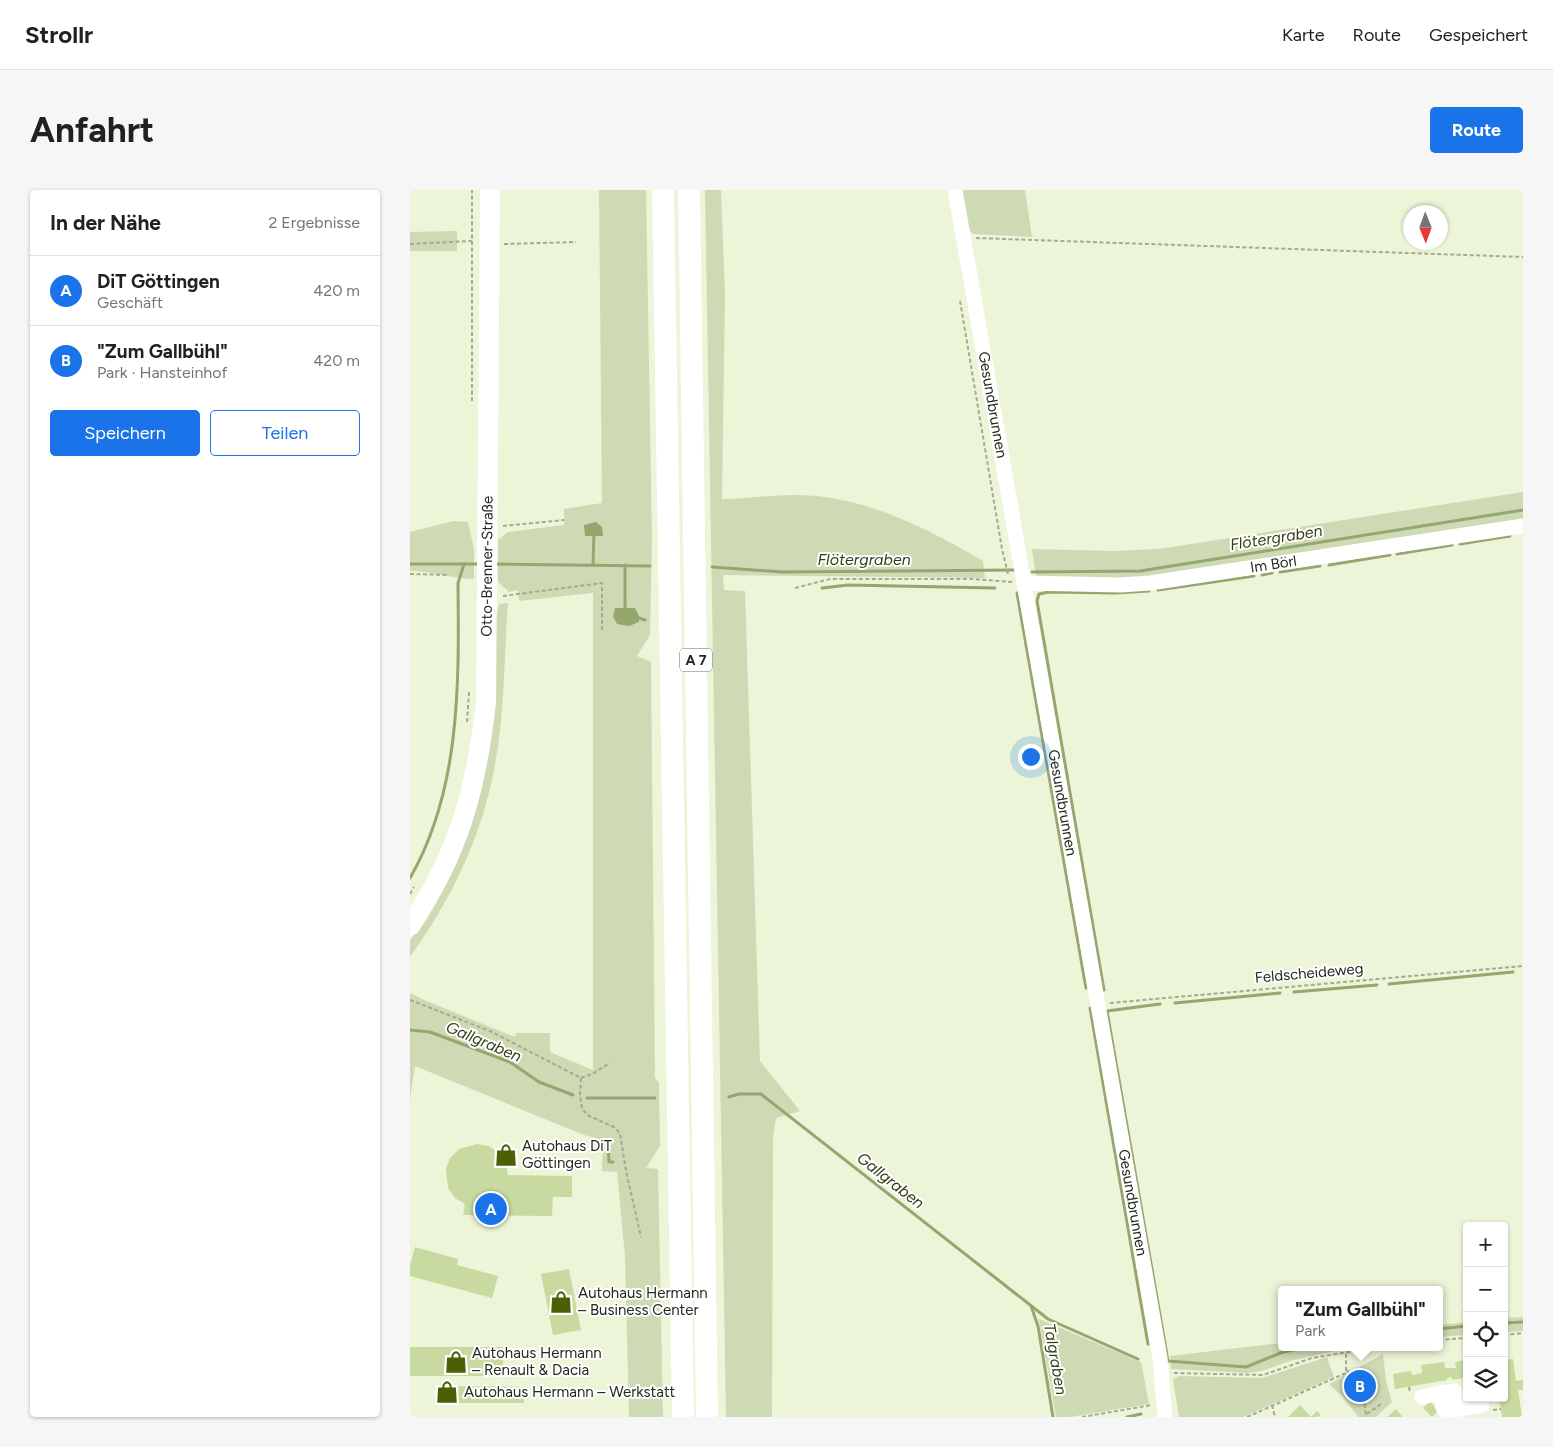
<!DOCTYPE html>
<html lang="de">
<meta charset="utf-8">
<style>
:root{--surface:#fff;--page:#f6f6f6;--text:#202124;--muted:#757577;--line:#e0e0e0;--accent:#1a73e8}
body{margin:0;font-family:Figtree,sans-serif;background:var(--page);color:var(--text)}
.controls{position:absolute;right:15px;bottom:15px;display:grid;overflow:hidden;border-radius:5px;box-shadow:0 1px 4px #0004}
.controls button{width:45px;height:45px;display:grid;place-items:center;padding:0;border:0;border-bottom:1px solid var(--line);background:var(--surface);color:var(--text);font:25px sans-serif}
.compass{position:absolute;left:993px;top:15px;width:45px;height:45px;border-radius:50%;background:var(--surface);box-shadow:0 1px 4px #0004;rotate:179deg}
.you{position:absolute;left:620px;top:566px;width:18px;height:18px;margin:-12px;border:4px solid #fff;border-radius:50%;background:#1a73e8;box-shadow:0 0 0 8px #1a73e833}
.badge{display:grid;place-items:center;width:32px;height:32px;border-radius:50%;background:var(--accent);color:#fff;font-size:16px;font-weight:700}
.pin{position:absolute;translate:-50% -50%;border:2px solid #fff;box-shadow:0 1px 5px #0006}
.popup{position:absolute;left:868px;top:1096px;width:165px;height:65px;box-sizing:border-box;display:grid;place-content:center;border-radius:5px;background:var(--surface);filter:drop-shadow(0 1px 4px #0005);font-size:16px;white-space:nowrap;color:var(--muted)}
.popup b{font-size:19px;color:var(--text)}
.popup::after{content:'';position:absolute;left:50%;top:100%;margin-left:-10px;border:10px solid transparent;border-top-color:var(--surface)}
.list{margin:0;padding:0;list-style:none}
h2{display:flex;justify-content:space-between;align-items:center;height:65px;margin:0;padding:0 20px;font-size:21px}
h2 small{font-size:16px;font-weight:400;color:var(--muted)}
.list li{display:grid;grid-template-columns:32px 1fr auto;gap:15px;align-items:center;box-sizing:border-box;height:70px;padding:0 20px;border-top:1px solid var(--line)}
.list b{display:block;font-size:19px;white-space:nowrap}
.list p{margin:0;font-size:16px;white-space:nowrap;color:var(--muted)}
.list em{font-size:16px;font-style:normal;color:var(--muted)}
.actions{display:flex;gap:10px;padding:15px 20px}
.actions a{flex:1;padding:11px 0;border:1px solid var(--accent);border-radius:5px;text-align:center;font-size:18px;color:var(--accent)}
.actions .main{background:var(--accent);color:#fff}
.icon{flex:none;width:28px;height:28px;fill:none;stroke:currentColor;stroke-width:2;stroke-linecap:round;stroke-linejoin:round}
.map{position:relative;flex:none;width:1113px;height:1227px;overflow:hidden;border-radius:5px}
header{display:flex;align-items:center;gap:30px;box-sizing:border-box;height:70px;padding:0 25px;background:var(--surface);border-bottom:1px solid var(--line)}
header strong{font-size:24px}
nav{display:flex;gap:28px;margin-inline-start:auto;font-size:18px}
.intro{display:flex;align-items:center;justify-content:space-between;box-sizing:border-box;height:120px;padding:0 30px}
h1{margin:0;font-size:35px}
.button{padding:12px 22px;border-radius:5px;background:var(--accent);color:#fff;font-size:18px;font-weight:700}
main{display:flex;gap:30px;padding:0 30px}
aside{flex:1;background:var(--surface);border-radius:5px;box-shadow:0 1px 4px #0004}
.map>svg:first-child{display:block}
.green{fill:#cedab4}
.water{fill:#95a66e}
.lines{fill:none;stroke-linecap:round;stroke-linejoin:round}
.stream{stroke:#95a66e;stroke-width:3}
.building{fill:#c8daa0}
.path{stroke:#a3aa94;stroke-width:2;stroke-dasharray:4 2.5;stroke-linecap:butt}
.minor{stroke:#fff;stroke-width:15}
.major{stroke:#fff;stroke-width:20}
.highway{stroke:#fff;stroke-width:22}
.labels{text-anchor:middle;stroke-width:4;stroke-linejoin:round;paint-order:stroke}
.shield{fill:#fff;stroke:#666962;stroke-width:1}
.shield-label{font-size:14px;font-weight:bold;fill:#25291e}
.street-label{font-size:15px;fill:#25291e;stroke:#fff}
.poi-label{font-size:15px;fill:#25291e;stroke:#fff;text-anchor:start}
.water-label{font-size:16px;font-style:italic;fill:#333e13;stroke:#fff}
</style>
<header>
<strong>Strollr</strong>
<nav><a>Karte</a><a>Route</a><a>Gespeichert</a></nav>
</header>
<div class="intro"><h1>Anfahrt</h1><a class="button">Route</a></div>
<main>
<aside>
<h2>In der Nähe<small>2 Ergebnisse</small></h2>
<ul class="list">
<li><span class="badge">A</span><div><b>DiT Göttingen</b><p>Geschäft</p></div><em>420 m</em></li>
<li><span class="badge">B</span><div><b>&quot;Zum Gallbühl&quot;</b><p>Park · Hansteinhof</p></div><em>420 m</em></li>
</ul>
<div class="actions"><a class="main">Speichern</a><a>Teilen</a></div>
</aside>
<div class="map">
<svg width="1113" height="1227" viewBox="0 0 1113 1227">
<rect width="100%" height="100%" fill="#ecf5d8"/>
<g class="green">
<path d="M 189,0 L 236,0 L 242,350 L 240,445 L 227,466 L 241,472 L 245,888 L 249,893 L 250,956 L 236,978 L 248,979 L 253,1227 L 219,1227 L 215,1066 L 207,982 L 192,981 L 193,950 L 174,945 L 5,876 L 0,909 L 0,803 L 14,810 L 105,847 L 106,843 L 140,843 L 140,862 L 183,880 L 183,403 L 109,411 L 108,400 L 99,402 L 88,392 L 88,350 L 98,342 L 154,335 L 154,319 L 192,313 Z"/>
<path d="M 295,0 L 311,0 L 315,104 L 312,309 C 336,309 360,305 384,305 C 453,305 515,337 573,371 L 575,388 L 313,385 L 314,400 L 335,401 L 350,871 L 390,921 L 366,928 L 363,948 L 362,1227 L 316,1227 Z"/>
<path d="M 550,0 L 615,0 L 622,47 L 563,44 L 555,33 Z"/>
<path d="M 47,41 L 47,61 L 0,61 L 0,42 Z"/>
<path d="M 1113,302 L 1113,331 L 729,390 L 626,387 L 622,359 L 703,361 L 749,359 Z"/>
<path d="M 44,331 L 58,332 L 64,359 L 64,389 C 42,389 22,381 0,381 L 0,342 Z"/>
<path d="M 98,413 C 94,464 95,518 86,569 C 74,642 43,707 0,767 L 0,751 L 37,689 L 86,427 L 89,414 Z"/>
<path d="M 1113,1127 L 1113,1141 L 1094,1142 L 1094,1128 Z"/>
<path d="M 629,1129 L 731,1172 L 739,1214 L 660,1227 L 646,1227 Z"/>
<path d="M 1057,1132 L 1057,1145 L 1029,1147 L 1029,1135 Z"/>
<path d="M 871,1153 L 871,1157 L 943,1157 L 880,1171 L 852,1181 L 837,1183 L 761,1179 L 760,1166 Z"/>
<path d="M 973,1164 L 976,1191 L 982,1212 L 966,1227 L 948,1227 L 933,1207 L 919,1194 Z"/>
<path d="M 917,1167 L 924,1187 L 833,1227 L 769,1227 L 763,1189 L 769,1186 L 852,1188 Z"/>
</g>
<g class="water">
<path d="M 186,332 L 192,337 L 193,346 L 175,346 L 174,335 Z"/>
<path d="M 205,418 L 225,418 L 229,426 L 229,432 L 219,436 L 207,434 L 203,426 Z"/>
</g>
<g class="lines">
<g class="stream">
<path d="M 1050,354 L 1100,346"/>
<path d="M 987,364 L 1042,355"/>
<path d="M 0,374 L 69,374"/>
<path d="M 83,374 L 240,376"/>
<path d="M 183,375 L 184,343"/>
<path d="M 215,375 L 215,418 L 218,420"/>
<path d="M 919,375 L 980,365"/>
<path d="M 302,377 L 373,382 L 606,380"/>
<path d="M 622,382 L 730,381 L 1113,320"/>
<path d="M 870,382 L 910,376"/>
<path d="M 852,385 L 862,383"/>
<path d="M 412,398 L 438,395 L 585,398"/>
<path d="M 748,400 L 844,386"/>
<path d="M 607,403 L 676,798"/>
<path d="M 226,427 L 235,430"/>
<path d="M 0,688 C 51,600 49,491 48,393 L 54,374"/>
<path d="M 979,794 L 1103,782"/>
<path d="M 694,800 L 627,411 L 629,404 L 639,402 L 706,403 L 739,401"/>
<path d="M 884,802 L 967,795"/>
<path d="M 765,813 L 870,803"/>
<path d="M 750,814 L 697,821 L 758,1171 L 836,1177 L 873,1162 L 899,1157"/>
<path d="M 680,818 L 738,1154"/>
<path d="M 0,840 L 20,842 L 100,872 L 129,892 L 163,905"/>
<path d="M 319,907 L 329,904 L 351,904 L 638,1129 L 728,1169"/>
<path d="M 177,908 L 245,908"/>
<path d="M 198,952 L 199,972 L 203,972"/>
<path d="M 621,1116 L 628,1136 L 643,1227"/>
<path d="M 1094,1133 L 1113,1132"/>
<path d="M 1029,1139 L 1057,1136"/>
<path d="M 717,1227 L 731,1224"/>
</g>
</g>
<g class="building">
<path d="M 67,954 L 79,956 L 89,963 L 96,973 L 98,985 L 162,986 L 162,1007 L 143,1007 L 142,1026 L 53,1025 L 55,1014 L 45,1008 L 38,998 L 36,979 L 40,968 L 49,959 Z"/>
<path d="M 5,1057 L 48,1069 L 47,1075 L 88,1086 L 82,1108 L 0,1086 L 0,1075 Z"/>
<path d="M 159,1079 L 171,1140 L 143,1145 L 131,1084 Z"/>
<rect x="0" y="1157" width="93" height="29"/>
<path d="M 1103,1169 L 1106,1191 L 1113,1190 L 1113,1200 L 1108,1200 L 1112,1227 L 1092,1227 L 1089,1208 L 1094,1208 L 1094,1170 Z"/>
<path d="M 1057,1170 L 1057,1187 L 1042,1190 L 1042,1187 L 1037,1188 L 1037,1190 L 985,1199 L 983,1184 L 1001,1181 L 1002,1185 L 1012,1183 L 1011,1175 L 1034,1172 L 1035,1178 L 1046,1178 L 1045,1172 Z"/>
<path d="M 31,1196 L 114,1197 L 114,1213 L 31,1213 Z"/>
<path d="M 1020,1211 L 1028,1221 L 1022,1227 L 1013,1218 Z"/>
<path d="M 890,1215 L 901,1227 L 907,1221 L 911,1225 L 908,1227 L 878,1227 Z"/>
<path d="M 986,1219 L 993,1227 L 977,1227 Z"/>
</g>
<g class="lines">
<g class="path">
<path d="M 566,48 L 1113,67"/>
<path d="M 0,54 L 62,51"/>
<path d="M 94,54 L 166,52"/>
<path d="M 550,111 L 592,359 L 598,384"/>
<path d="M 62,211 L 62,0"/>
<path d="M 93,336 L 154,330"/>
<path d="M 0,384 L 39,385"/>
<path d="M 385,398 L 420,389 L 562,389 L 602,392"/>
<path d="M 93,406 L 192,393 L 192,440"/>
<path d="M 57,532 L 59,502"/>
<path d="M 0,704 L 4,697"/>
<path d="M 0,810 L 80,841 L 171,888 L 170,905 L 172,919 L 179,926 L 204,937 L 210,943 L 216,981 L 231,1047"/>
<path d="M 700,813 L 1113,776"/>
<path d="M 171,888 L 182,884 L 200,873"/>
<path d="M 1094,1145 L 1113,1143"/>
<path d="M 1029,1150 L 1057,1148"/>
<path d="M 937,1180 L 954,1206 L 956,1227"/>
<path d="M 764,1183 L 853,1185 L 902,1168 L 969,1157"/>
<path d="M 999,1197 L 1000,1203"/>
<path d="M 862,1215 L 865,1227"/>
<path d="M 1083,1220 L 1091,1219"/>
<path d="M 957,1224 L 971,1214"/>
<path d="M 672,1227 L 742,1215"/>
<path d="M 837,1227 L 936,1183 L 936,1161"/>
</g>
<g class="minor">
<path id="s1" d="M 545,0 L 750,1168 L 755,1227"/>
<path id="s2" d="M 614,393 L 711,395 L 740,393 L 1113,336"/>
<path d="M 1012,1207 L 1031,1203"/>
<path d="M 1048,1219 L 1072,1215"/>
<path d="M 1042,1227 L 1033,1218 L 1031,1203 L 1045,1201 L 1048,1219 L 1044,1227"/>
</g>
<path class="major" id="s3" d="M 0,736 C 49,663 66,600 76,513 L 80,0"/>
<g class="highway">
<path d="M 253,0 L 273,1227"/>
<path d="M 279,0 L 297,1227"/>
</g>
</g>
<defs>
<symbol id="shop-bare" viewBox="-9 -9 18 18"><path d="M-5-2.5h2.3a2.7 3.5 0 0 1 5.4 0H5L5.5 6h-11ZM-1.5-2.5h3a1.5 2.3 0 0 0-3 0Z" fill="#4c5f05" stroke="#fff" stroke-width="2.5" paint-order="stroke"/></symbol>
</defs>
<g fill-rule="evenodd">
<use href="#shop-bare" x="80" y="949" width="32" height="32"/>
<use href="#shop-bare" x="135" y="1096" width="32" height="32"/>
<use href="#shop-bare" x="30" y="1156" width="32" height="32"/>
<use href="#shop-bare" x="21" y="1186" width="32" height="32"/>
</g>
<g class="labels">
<rect class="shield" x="270" y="458.5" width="32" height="23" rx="4"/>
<g class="shield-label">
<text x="286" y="475">A 7</text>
</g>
<g class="street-label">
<text dy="5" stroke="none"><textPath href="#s1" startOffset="218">Gesundbrunnen</textPath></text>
<text dy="5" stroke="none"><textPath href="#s2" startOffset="251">Im Börl</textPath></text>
<text dy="5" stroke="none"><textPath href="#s3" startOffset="375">Otto-Brenner-Straße</textPath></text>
<text dy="5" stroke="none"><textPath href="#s1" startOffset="622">Gesundbrunnen</textPath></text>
<text transform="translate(899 783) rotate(-5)" y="5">Feldscheideweg</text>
<text dy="5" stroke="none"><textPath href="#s1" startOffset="1028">Gesundbrunnen</textPath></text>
</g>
<g class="poi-label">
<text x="112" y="961">Autohaus DiT<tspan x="112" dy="17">Göttingen</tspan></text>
<text x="168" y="1108">Autohaus Hermann<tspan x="168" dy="17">– Business Center</tspan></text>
<text x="62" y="1168">Autohaus Hermann<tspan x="62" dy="17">– Renault &amp; Dacia</tspan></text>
<text x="54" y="1207">Autohaus Hermann – Werkstatt</text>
</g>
<g class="water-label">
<text transform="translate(866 347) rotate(-9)" y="6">Flötergraben</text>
<text x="454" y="375">Flötergraben</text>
<text transform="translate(74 851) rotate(23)" y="6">Gallgraben</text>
<text transform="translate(481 990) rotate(38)" y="6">Gallgraben</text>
<text transform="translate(646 1169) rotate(80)" y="6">Talgraben</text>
</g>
</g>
</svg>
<div class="controls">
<button>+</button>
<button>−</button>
<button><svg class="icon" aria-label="locate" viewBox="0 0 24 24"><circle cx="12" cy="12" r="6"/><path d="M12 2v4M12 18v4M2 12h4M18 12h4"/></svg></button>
<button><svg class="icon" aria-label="layers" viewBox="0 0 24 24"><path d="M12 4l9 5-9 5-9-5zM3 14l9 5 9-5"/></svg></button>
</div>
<svg class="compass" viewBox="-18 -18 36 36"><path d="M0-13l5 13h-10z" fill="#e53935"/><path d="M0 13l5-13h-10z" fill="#757577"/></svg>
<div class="you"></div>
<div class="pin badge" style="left:81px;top:1019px">A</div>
<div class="pin badge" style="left:950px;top:1196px">B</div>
<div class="popup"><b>&quot;Zum Gallbühl&quot;</b>Park</div>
</div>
</main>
